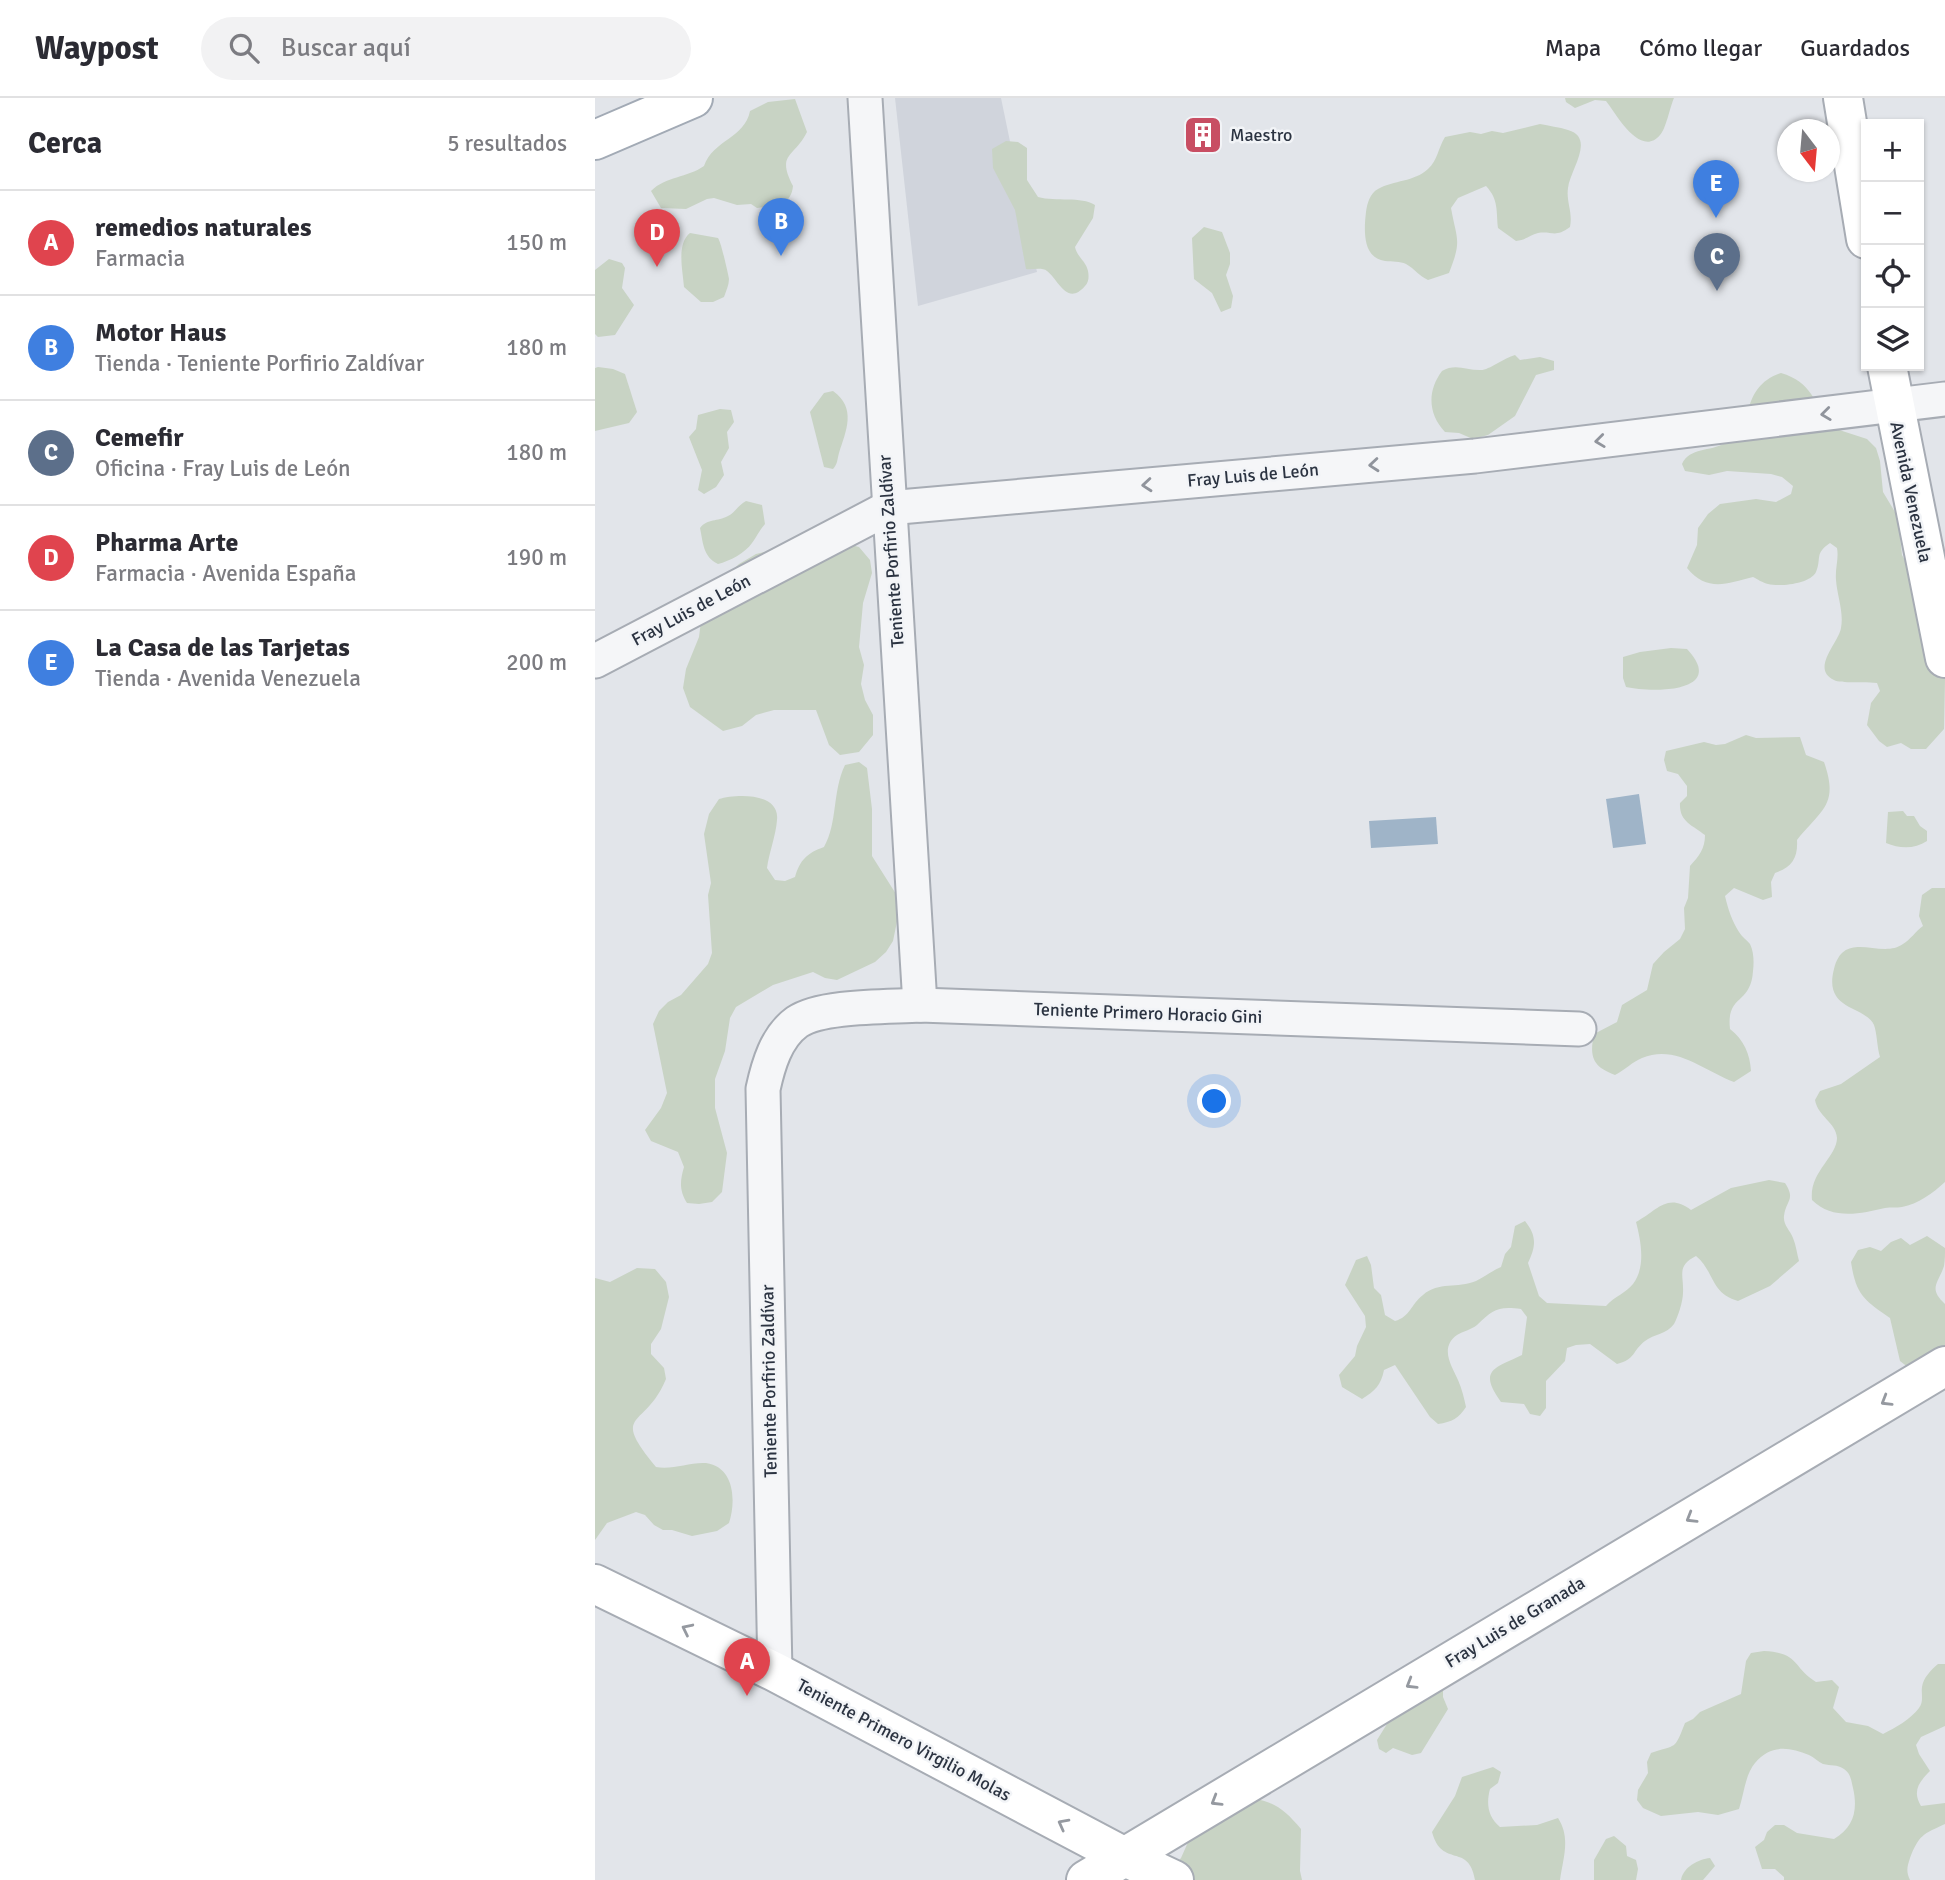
<!DOCTYPE html>
<html lang="es">
<meta charset="utf-8">
<style>
:root{--surface:#fff;--page:#f2f2f3;--text:#2b2b33;--muted:#7c7c81;--line:#e1e1e2;--accent:#0b8043}
body{margin:0;font-family:Signika,sans-serif;background:var(--page);color:var(--text)}
.controls{position:absolute;right:21px;top:21px;display:grid;overflow:hidden;border-radius:0px;box-shadow:0 2px 5px #0004}
.controls button{width:63px;height:63px;display:grid;place-items:center;padding:0;border:0;border-bottom:2px solid var(--line);background:var(--surface);color:var(--text);font:35px sans-serif}
.compass{position:absolute;left:1182px;top:21px;width:63px;height:63px;border-radius:50%;background:var(--surface);box-shadow:0 2px 5px #0004;rotate:164deg}
.you{position:absolute;left:620px;top:1004px;width:24px;height:24px;margin:-18px;border:5px solid #fff;border-radius:50%;background:#1a73e8;box-shadow:0 0 0 10px #1a73e833}
.badge{display:grid;place-items:center;width:46px;height:46px;border-radius:50%;background:var(--accent);color:#fff;font-size:23px;font-weight:700}
.pin{position:absolute;translate:-50% -58px;filter:drop-shadow(0 2px 4px #0008)}
.pin::after{content:'';position:absolute;top:37px;width:24px;height:21px;background:inherit;clip-path:polygon(0 0,100% 0,50% 100%)}
.list{margin:0;padding:0;list-style:none}
h2{display:flex;justify-content:space-between;align-items:center;height:91px;margin:0;padding:0 28px;font-size:30px}
h2 small{font-size:23px;font-weight:400;color:var(--muted)}
.list li{display:grid;grid-template-columns:46px 1fr auto;gap:21px;align-items:center;box-sizing:border-box;height:105px;padding:0 28px;border-top:2px solid var(--line)}
.list b{display:block;font-size:26px;white-space:nowrap}
.list p{margin:0;font-size:23px;white-space:nowrap;color:var(--muted)}
.list em{font-size:23px;font-style:normal;color:var(--muted)}
.icon{flex:none;width:38px;height:38px;fill:none;stroke:currentColor;stroke-width:2;stroke-linecap:round;stroke-linejoin:round}
.map{position:relative;flex:none;width:1350px;height:1782px;overflow:hidden}
header{display:flex;align-items:center;gap:42px;box-sizing:border-box;height:98px;padding:0 35px;background:var(--surface);border-bottom:2px solid var(--line)}
header strong{font-size:33px}
nav{display:flex;gap:38px;margin-inline-start:auto;font-size:24px}
.search{width:490px;height:63px;background:var(--page);display:flex;align-items:center;gap:18px;box-sizing:border-box;padding:0 24px;border-radius:38px;color:var(--muted);font-size:26px}
main{display:flex}
aside{flex:1;background:var(--surface)}
.map>svg:first-child{display:block}
.built{fill:#d0d4dc}
.green{fill:#c8d3c4}
.water{fill:#9fb4c8}
.lines{fill:none;stroke-linecap:round;stroke-linejoin:round}
.street-casing{stroke:#a7acb4;stroke-width:37}
.secondary-casing{stroke:#a7acb4;stroke-width:42}
.primary-casing{stroke:#a2aab5;stroke-width:42}
.street{stroke:#f5f6f8;stroke-width:33}
.secondary{stroke:#fff;stroke-width:38}
.primary{stroke:#fff;stroke-width:38}
.oneway{stroke:#90949c}
.oneway2{stroke:#9599a0}
.labels{text-anchor:middle;stroke-width:5;stroke-linejoin:round;paint-order:stroke}
.poi-label{font-size:18px;fill:#2b3341;stroke:#f2f4f7;text-anchor:start}
.street-label{font-size:18px;fill:#2b3341;stroke:#f2f4f7}
</style>
<header>
<strong>Waypost</strong>
<div class="search"><svg class="icon" aria-label="search" viewBox="0 0 24 24"><circle cx="10" cy="10" r="6"/><path d="M15 15l6 6"/></svg>Buscar aquí</div>
<nav><a>Mapa</a><a>Cómo llegar</a><a>Guardados</a></nav>
</header>
<main>
<aside>
<h2>Cerca<small>5 resultados</small></h2>
<ul class="list">
<li><span class="badge" style="background:#e0444e">A</span><div><b>remedios naturales</b><p>Farmacia</p></div><em>150 m</em></li>
<li><span class="badge" style="background:#3f7fe0">B</span><div><b>Motor Haus</b><p>Tienda · Teniente Porfirio Zaldívar</p></div><em>180 m</em></li>
<li><span class="badge" style="background:#5c6f8a">C</span><div><b>Cemefir</b><p>Oficina · Fray Luis de León</p></div><em>180 m</em></li>
<li><span class="badge" style="background:#e0444e">D</span><div><b>Pharma Arte</b><p>Farmacia · Avenida España</p></div><em>190 m</em></li>
<li><span class="badge" style="background:#3f7fe0">E</span><div><b>La Casa de las Tarjetas</b><p>Tienda · Avenida Venezuela</p></div><em>200 m</em></li>
</ul>
</aside>
<div class="map">
<svg width="1350" height="1782" viewBox="0 0 1350 1782">
<rect width="100%" height="100%" fill="#e2e5ea"/>
<path class="built" d="M 300,0 L 406,0 L 442,174 L 323,208 Z"/>
<g class="green">
<path d="M 970,0 L 1079,0 C 1075,9 1071,31 1065,37 C 1045,61 1020,14 1011,3 L 1000,2 L 980,10 L 971,4 Z"/>
<path d="M 200,1 L 212,34 C 199,60 181,55 198,88 C 196,109 179,107 162,110 L 156,106 L 142,107 L 119,100 L 112,101 L 91,111 L 66,110 L 56,93 C 71,78 92,80 109,68 C 118,42 150,40 155,13 L 173,4 Z"/>
<path d="M 945,26 C 954,28 964,29 973,32 C 1001,40 975,72 973,90 C 971,104 978,114 975,129 C 960,140 958,133 943,135 C 935,137 931,142 921,143 L 903,130 C 901,113 904,102 891,88 L 863,100 L 856,110 C 862,143 867,142 854,175 L 833,182 C 824,178 820,171 811,166 C 805,163 797,164 790,163 C 767,160 769,131 771,114 C 772,106 775,95 783,91 C 799,82 819,84 833,71 C 843,62 843,50 850,39 L 875,34 L 886,36 L 897,33 L 908,35 Z"/>
<path d="M 411,43 L 423,44 L 432,50 L 432,82 L 443,99 C 461,104 486,98 500,107 L 498,120 L 480,149 C 482,159 491,163 493,173 C 494,178 494,184 490,188 C 472,209 463,181 452,173 C 447,169 437,172 431,171 L 420,112 L 398,70 L 397,51 Z"/>
<path d="M 609,129 L 627,134 L 635,155 L 635,166 L 631,177 L 638,198 L 636,210 L 626,214 L 617,195 L 599,181 L 597,140 Z"/>
<path d="M 95,135 L 123,140 C 126,144 133,175 134,181 C 134,187 131,193 129,199 L 118,204 L 106,204 L 89,189 C 88,173 81,146 95,135 Z"/>
<path d="M 14,161 L 27,165 L 30,170 L 27,190 L 39,207 L 20,237 L 3,239 L 0,236 L 0,172 Z"/>
<path d="M 920,257 L 925,262 L 945,259 L 959,263 L 959,272 L 941,277 L 920,318 L 893,337 L 878,341 L 864,335 L 850,334 C 833,316 832,293 847,273 C 860,265 871,272 885,272 C 893,273 909,260 920,257 Z"/>
<path d="M 3,269 L 18,271 L 30,276 L 42,314 L 34,325 L 0,333 L 0,270 Z"/>
<path d="M 1186,275 C 1217,284 1219,304 1235,329 L 1272,341 L 1281,350 L 1285,363 L 1288,394 L 1303,419 L 1307,457 L 1317,476 L 1341,571 L 1350,581 L 1349,631 L 1331,651 L 1316,651 L 1306,645 L 1292,649 L 1284,643 L 1272,627 L 1276,605 L 1285,593 L 1282,585 C 1270,583 1246,586 1239,582 C 1215,571 1244,544 1246,530 C 1249,514 1242,497 1241,482 C 1240,470 1244,461 1242,450 L 1235,445 C 1219,456 1227,460 1221,474 C 1215,486 1185,489 1173,486 C 1168,485 1162,481 1158,479 C 1131,486 1112,494 1092,470 L 1102,447 L 1103,430 L 1113,416 L 1125,406 L 1161,401 L 1181,404 L 1196,396 L 1198,388 L 1187,379 L 1176,376 L 1132,373 L 1114,377 L 1090,373 L 1087,366 C 1095,349 1115,354 1130,345 C 1162,328 1143,290 1186,275 Z"/>
<path d="M 238,293 C 262,310 251,333 244,355 C 242,362 243,365 238,371 L 229,369 L 215,314 L 229,295 Z"/>
<path d="M 125,311 L 136,312 L 139,324 L 132,334 L 134,350 L 126,364 L 129,377 L 121,389 L 109,396 L 103,392 L 107,372 L 94,339 L 101,331 L 103,317 Z"/>
<path d="M 151,403 L 167,407 L 170,426 C 164,433 162,438 157,445 C 150,455 135,463 123,466 C 108,459 108,444 105,430 C 113,420 122,424 133,418 C 140,415 143,407 151,403 Z"/>
<path d="M 229,440 L 264,449 L 275,462 L 277,475 L 268,505 L 264,549 L 269,567 L 266,586 L 270,602 L 278,617 L 278,637 L 264,654 L 245,657 L 234,647 L 221,612 L 179,612 L 161,617 L 147,628 L 128,633 L 95,609 L 88,590 L 91,571 L 104,539 L 109,499 L 144,466 L 161,456 Z"/>
<path d="M 1076,550 L 1092,551 C 1133,595 1057,595 1031,589 L 1028,580 L 1028,559 L 1045,554 Z"/>
<path d="M 1151,637 L 1161,640 L 1205,639 L 1211,657 L 1229,664 C 1244,707 1227,711 1202,742 C 1203,760 1197,769 1180,775 L 1176,784 L 1177,799 L 1168,802 L 1139,790 L 1130,798 C 1133,811 1137,823 1144,834 C 1147,839 1152,842 1155,846 C 1159,854 1159,865 1158,873 C 1156,907 1131,896 1135,931 C 1149,942 1155,956 1156,973 L 1139,984 C 1109,973 1081,946 1047,960 C 1037,964 1030,972 1020,977 C 998,969 994,959 999,936 L 1022,924 L 1027,907 L 1052,892 L 1058,866 L 1069,854 L 1085,841 L 1090,831 L 1089,810 L 1093,800 L 1095,768 C 1104,758 1110,751 1110,737 C 1098,727 1084,724 1085,705 L 1092,698 L 1092,688 L 1083,676 L 1072,673 L 1069,662 L 1071,653 L 1109,644 L 1121,647 L 1130,646 Z"/>
<path d="M 264,664 L 272,670 L 277,711 L 277,758 L 301,796 L 305,809 L 298,843 L 291,854 L 280,864 L 242,882 L 230,880 L 218,874 L 178,887 L 141,909 L 135,920 L 130,953 L 120,981 L 120,1010 L 132,1055 L 127,1094 L 117,1104 L 104,1106 L 92,1105 C 84,1092 85,1083 89,1069 L 83,1054 L 56,1043 L 50,1032 L 66,1010 L 72,995 L 58,926 L 64,913 L 73,904 L 86,897 L 113,866 L 117,855 L 113,797 L 116,785 L 109,736 L 114,716 L 124,701 C 141,696 185,694 182,722 C 181,737 174,755 172,770 L 180,782 L 190,783 L 200,779 C 205,762 212,755 229,749 C 243,724 237,694 250,667 Z"/>
<path d="M 1308,713 L 1312,718 L 1319,718 L 1325,728 L 1332,733 L 1332,743 C 1320,751 1305,751 1291,745 L 1293,714 Z"/>
<path d="M 1337,790 L 1350,790 L 1350,1084 C 1338,1095 1323,1106 1307,1109 C 1301,1110 1296,1109 1290,1110 C 1265,1116 1237,1122 1217,1102 C 1214,1074 1242,1059 1242,1040 C 1241,1024 1223,1019 1220,1002 L 1225,993 L 1246,986 L 1285,959 C 1282,949 1282,935 1279,927 C 1270,907 1228,913 1239,871 C 1249,830 1286,862 1308,846 C 1315,842 1321,833 1328,828 L 1324,818 L 1327,797 Z"/>
<path d="M 1174,1082 L 1190,1085 C 1201,1102 1191,1102 1189,1118 C 1188,1127 1195,1132 1198,1140 C 1201,1147 1202,1156 1204,1163 L 1175,1188 L 1143,1203 C 1115,1195 1120,1174 1101,1158 C 1081,1168 1089,1177 1088,1195 C 1088,1203 1083,1219 1079,1226 C 1072,1236 1059,1236 1050,1243 C 1037,1253 1041,1261 1022,1266 L 995,1246 L 981,1247 L 972,1250 L 970,1263 L 951,1283 L 951,1310 L 945,1318 L 935,1316 L 929,1306 L 906,1304 C 882,1271 901,1270 927,1257 L 932,1219 L 926,1211 C 902,1208 898,1212 882,1227 C 876,1232 868,1233 862,1237 C 844,1250 857,1268 863,1282 C 867,1291 869,1300 871,1309 C 864,1320 857,1324 843,1326 L 835,1319 L 800,1267 L 789,1272 C 786,1287 780,1293 767,1301 L 747,1289 L 744,1277 L 760,1258 L 762,1248 L 771,1229 L 770,1218 L 750,1187 L 761,1162 L 772,1158 L 776,1167 L 779,1190 L 786,1197 L 790,1217 L 800,1223 C 815,1219 816,1206 828,1197 C 844,1183 862,1191 881,1183 C 889,1179 897,1173 906,1169 L 910,1156 L 916,1149 L 920,1128 L 930,1123 C 942,1138 941,1148 933,1165 L 944,1198 L 952,1205 L 1011,1208 C 1020,1198 1031,1195 1038,1186 C 1051,1169 1046,1143 1041,1124 C 1062,1113 1072,1094 1096,1112 L 1136,1090 Z"/>
<path d="M 1332,1138 L 1350,1150 C 1350,1156 1350,1162 1349,1168 C 1343,1186 1333,1190 1350,1206 L 1350,1258 L 1314,1270 L 1305,1263 L 1295,1220 C 1269,1202 1261,1197 1256,1164 L 1263,1152 L 1275,1149 L 1286,1153 L 1296,1144 L 1306,1140 L 1315,1147 Z"/>
<path d="M 42,1170 L 60,1171 L 71,1184 L 74,1199 L 66,1231 L 56,1246 L 56,1256 L 69,1270 L 71,1281 C 50,1332 14,1312 61,1369 C 78,1372 94,1364 111,1365 C 140,1369 141,1404 134,1425 L 122,1433 L 97,1438 L 77,1432 L 68,1432 L 59,1427 L 50,1417 L 41,1414 L 12,1425 L 0,1442 L 0,1180 L 15,1184 Z"/>
<path d="M 1169,1553 C 1205,1555 1197,1569 1221,1584 L 1237,1582 L 1244,1589 L 1238,1610 L 1251,1624 L 1273,1628 L 1288,1636 C 1300,1630 1316,1621 1324,1610 C 1329,1603 1326,1597 1327,1589 C 1328,1580 1336,1572 1343,1566 L 1350,1566 L 1350,1628 L 1326,1639 L 1321,1647 L 1324,1656 L 1335,1673 C 1324,1684 1317,1693 1326,1708 L 1350,1705 L 1350,1726 C 1328,1736 1324,1737 1315,1760 C 1312,1769 1311,1774 1315,1782 L 1189,1782 L 1189,1779 L 1180,1771 L 1167,1771 L 1160,1749 L 1169,1742 L 1172,1734 L 1180,1727 L 1189,1727 L 1202,1735 L 1239,1741 C 1259,1729 1263,1712 1258,1690 C 1256,1682 1256,1676 1249,1671 C 1242,1666 1236,1668 1228,1666 C 1223,1664 1219,1659 1214,1657 C 1194,1649 1176,1646 1160,1665 C 1150,1677 1149,1696 1144,1711 L 1123,1717 L 1103,1714 L 1066,1718 L 1048,1710 L 1042,1702 L 1043,1692 L 1053,1675 L 1052,1664 L 1056,1655 C 1082,1646 1079,1653 1090,1625 L 1098,1621 L 1105,1614 L 1146,1596 L 1151,1563 L 1156,1555 Z"/>
<path d="M 848,1590 L 848,1599 L 853,1611 L 826,1655 L 817,1657 L 798,1650 L 791,1655 L 784,1651 L 782,1642 L 797,1618 Z"/>
<path d="M 898,1669 L 906,1674 L 903,1685 L 895,1691 C 891,1706 893,1719 905,1729 L 942,1727 L 963,1720 C 976,1740 968,1760 965,1782 L 880,1782 C 874,1744 847,1771 837,1734 L 860,1698 L 867,1679 Z"/>
<path d="M 651,1700 C 678,1702 689,1711 706,1731 L 705,1773 L 707,1782 L 492,1782 L 578,1769 L 586,1760 L 594,1742 Z"/>
<path d="M 1019,1738 L 1031,1748 L 1032,1758 L 1041,1762 L 1043,1771 L 1041,1782 L 999,1782 L 999,1762 L 1011,1741 Z"/>
<path d="M 1115,1760 L 1120,1768 L 1108,1782 L 1086,1782 C 1088,1769 1104,1761 1115,1760 Z"/>
</g>
<g class="water">
<path d="M 1044,696 L 1051,746 L 1018,750 L 1011,701 Z"/>
<path d="M 841,719 L 843,746 L 776,750 L 774,723 Z"/>
</g>
<g class="lines">
<defs>
<g id="street">
<path d="M 270,0 L 325,907"/>
<path d="M 0,563 L 293,410 L 880,358 L 1350,301"/>
<path d="M 180,1574 L 168,991 C 173,968 181,939 202,924 C 226,907 294,909 325,907 L 984,931"/>
</g>
<g id="secondary">
<path d="M 1248,0 L 1271,141"/>
<path d="M 1292,268 L 1350,560"/>
<path d="M 0,1486 L 180,1574 L 528,1758 L 579,1782"/>
<path d="M 491,1782 L 1350,1268"/>
</g>
<path id="primary" d="M 0,42 L 98,0"/>
</defs>
<use href="#street" class="street-casing"/>
<use href="#secondary" class="secondary-casing"/>
<use href="#primary" class="primary-casing"/>
<use href="#street" class="street"/>
<use href="#secondary" class="secondary"/>
<use href="#primary" class="primary"/>
</g>
<defs><path id="oneway-chevron" d="M-2-3.5L2.5 0L-2 3.5" fill="none" stroke-width="1.6" stroke-linecap="round" stroke-linejoin="round" transform="scale(1.75)"/></defs>
<g class="oneway">
<use href="#oneway-chevron" transform="translate(1231 316) rotate(173)"/>
<use href="#oneway-chevron" transform="translate(1005 343) rotate(173)"/>
<use href="#oneway-chevron" transform="translate(779 367) rotate(175)"/>
<use href="#oneway-chevron" transform="translate(552 387) rotate(175)"/>
</g>
<g class="oneway2">
<use href="#oneway-chevron" transform="translate(1291 1303) rotate(149)"/>
<use href="#oneway-chevron" transform="translate(1096 1420) rotate(149)"/>
<use href="#oneway-chevron" transform="translate(92 1531) rotate(-154)"/>
<use href="#oneway-chevron" transform="translate(816 1586) rotate(149)"/>
<use href="#oneway-chevron" transform="translate(621 1703) rotate(149)"/>
<use href="#oneway-chevron" transform="translate(468 1726) rotate(-152)"/>
</g>
<defs>
<symbol id="building-square" viewBox="-11 -11 22 22"><rect x="-9" y="-9" width="18" height="18" rx="4" fill="#c84e63" stroke="#f2f4f7"/><path d="M-4-6H4V6H1V3H-1V6H-4ZM-2.5-4.3h1.7v1.8h-1.7ZM.8-4.3h1.7v1.8H.8ZM-2.5-1h1.7V.8h-1.7ZM.8-1h1.7V.8H.8Z" fill="#fff"/></symbol>
</defs>
<g fill-rule="evenodd">
<use href="#building-square" x="586" y="15" width="44" height="44"/>
</g>
<g class="labels">
<g class="poi-label">
<text x="635" y="43">Maestro</text>
</g>
<g class="street-label">
<text transform="translate(658 377) rotate(-5)" y="6">Fray Luis de León</text>
<text transform="translate(1316 394) rotate(78)" y="6">Avenida Venezuela</text>
<text transform="translate(296 453) rotate(-94)" y="6">Teniente Porfirio Zaldívar</text>
<text transform="translate(96 512) rotate(-28)" y="6">Fray Luis de León</text>
<text transform="translate(553 915) rotate(2)" y="6">Teniente Primero Horacio Gini</text>
<text transform="translate(174 1283) rotate(-91)" y="6">Teniente Porfirio Zaldívar</text>
<text transform="translate(920 1524) rotate(-31)" y="6">Fray Luis de Granada</text>
<text transform="translate(309 1642) rotate(28)" y="6">Teniente Primero Virgilio Molas</text>
</g>
</g>
</svg>
<div class="controls">
<button>+</button>
<button>−</button>
<button><svg class="icon" aria-label="locate" viewBox="0 0 24 24"><circle cx="12" cy="12" r="6"/><path d="M12 2v4M12 18v4M2 12h4M18 12h4"/></svg></button>
<button><svg class="icon" aria-label="layers" viewBox="0 0 24 24"><path d="M12 4l9 5-9 5-9-5zM3 14l9 5 9-5"/></svg></button>
</div>
<svg class="compass" viewBox="-18 -18 36 36"><path d="M0-13l5 13h-10z" fill="#e53935"/><path d="M0 13l5-13h-10z" fill="#7c7c81"/></svg>
<div class="you"></div>
<div class="pin badge" style="left:152px;top:1598px;background:#e0444e">A</div>
<div class="pin badge" style="left:186px;top:158px;background:#3f7fe0">B</div>
<div class="pin badge" style="left:1122px;top:193px;background:#5c6f8a">C</div>
<div class="pin badge" style="left:62px;top:169px;background:#e0444e">D</div>
<div class="pin badge" style="left:1121px;top:120px;background:#3f7fe0">E</div>
</div>
</main>
